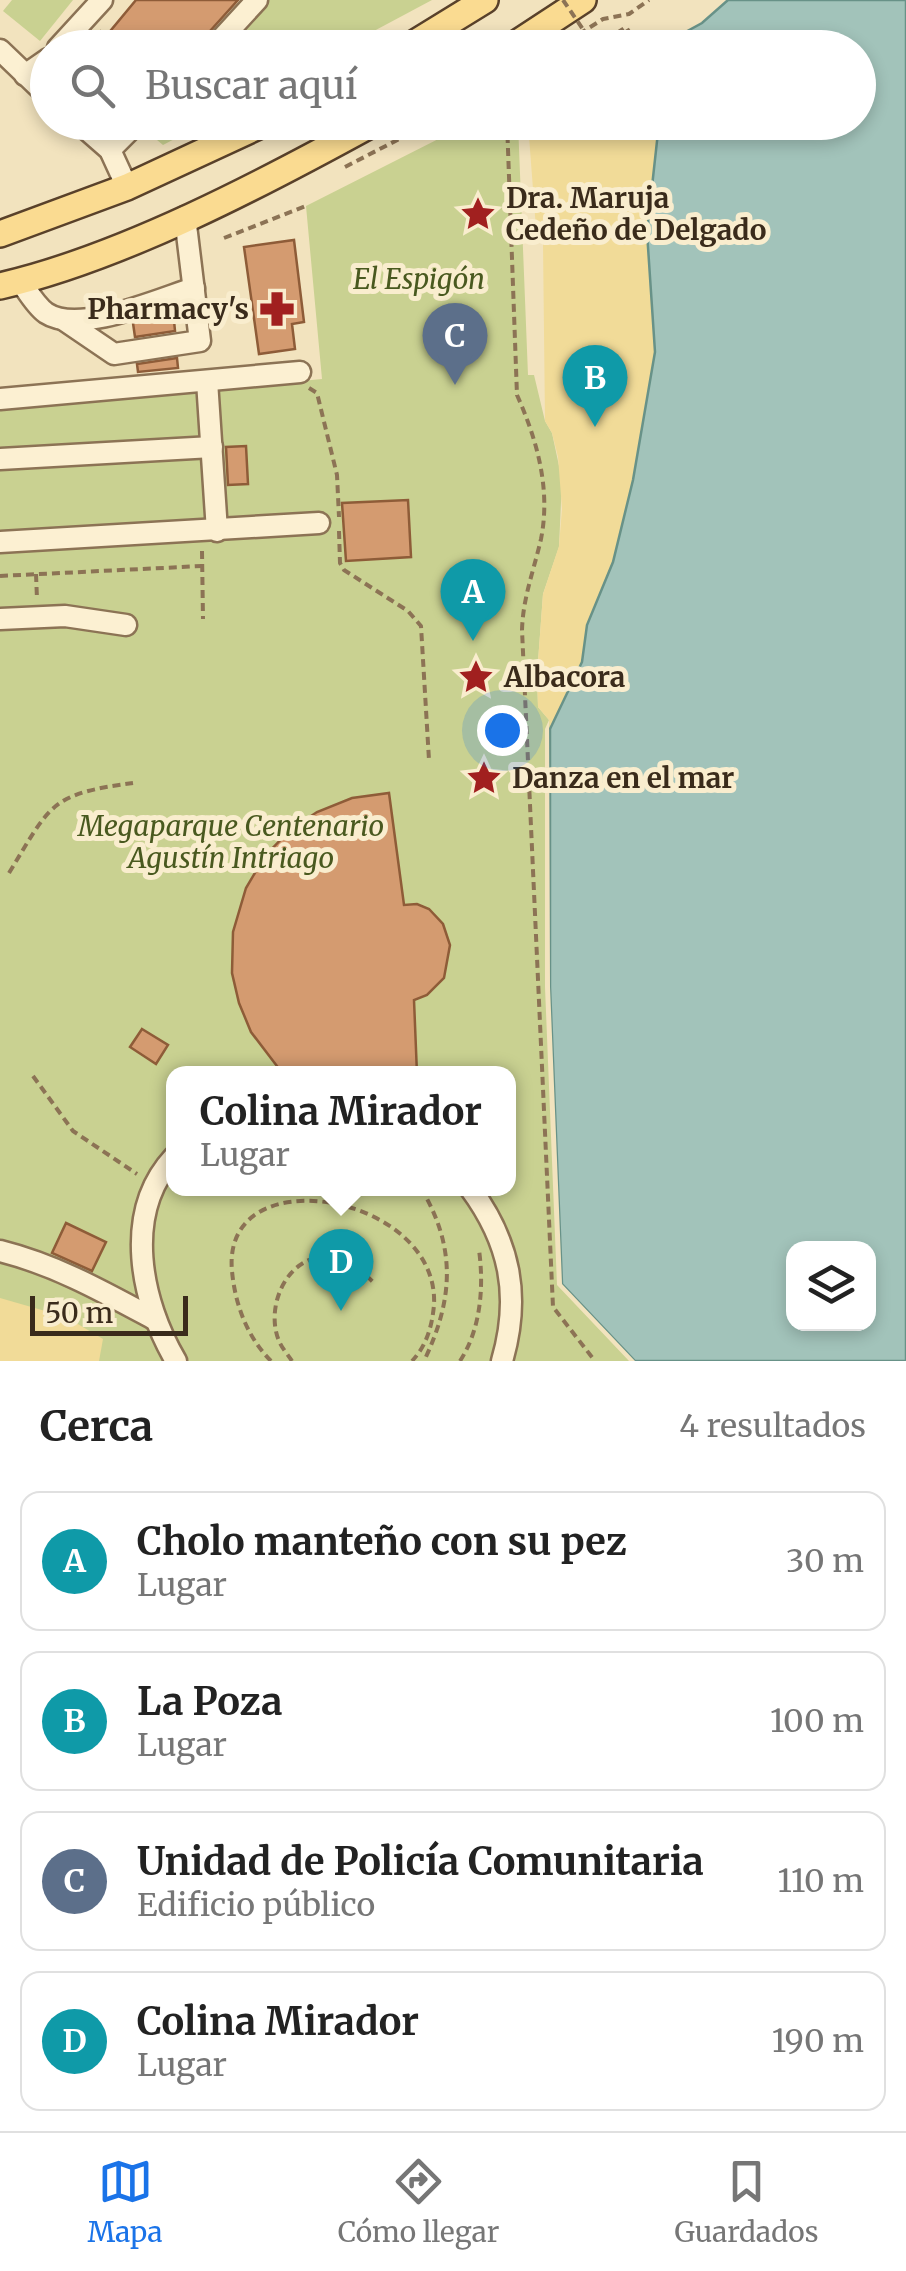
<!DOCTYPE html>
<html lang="es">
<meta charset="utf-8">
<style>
:root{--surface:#fff;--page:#f2f2f2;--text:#222;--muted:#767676;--line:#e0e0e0;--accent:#1a73e8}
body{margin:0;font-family:Merriweather,serif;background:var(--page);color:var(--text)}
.controls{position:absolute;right:30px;bottom:30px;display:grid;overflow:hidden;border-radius:20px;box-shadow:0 5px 15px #0003}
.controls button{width:90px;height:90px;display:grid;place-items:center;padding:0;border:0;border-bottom:2px solid var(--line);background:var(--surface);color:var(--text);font:50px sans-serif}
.scale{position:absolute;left:30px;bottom:25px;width:158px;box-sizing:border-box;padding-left:10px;border:5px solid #3a2b1b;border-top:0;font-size:28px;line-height:35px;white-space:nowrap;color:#3a2b1b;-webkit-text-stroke:8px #f9edce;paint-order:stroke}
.you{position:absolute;left:502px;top:730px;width:35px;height:35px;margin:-25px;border:8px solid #fff;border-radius:50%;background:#1a73e8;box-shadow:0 0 0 15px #1a73e833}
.badge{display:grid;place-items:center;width:65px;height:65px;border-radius:50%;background:var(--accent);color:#fff;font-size:32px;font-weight:700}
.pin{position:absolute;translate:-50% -82px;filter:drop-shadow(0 2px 5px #0008)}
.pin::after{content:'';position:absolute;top:52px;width:35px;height:30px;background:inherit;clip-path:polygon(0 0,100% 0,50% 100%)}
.popup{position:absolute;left:166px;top:1066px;width:350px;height:130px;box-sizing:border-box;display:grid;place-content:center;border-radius:20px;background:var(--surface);filter:drop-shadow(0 2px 8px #0005);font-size:32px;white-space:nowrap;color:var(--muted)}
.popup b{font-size:38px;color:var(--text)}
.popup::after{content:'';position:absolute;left:50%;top:100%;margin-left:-20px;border:20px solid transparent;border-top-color:var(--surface)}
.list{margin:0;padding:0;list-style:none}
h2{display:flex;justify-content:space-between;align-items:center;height:130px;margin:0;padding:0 40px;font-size:42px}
h2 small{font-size:32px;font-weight:400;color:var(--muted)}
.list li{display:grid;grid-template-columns:65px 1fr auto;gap:30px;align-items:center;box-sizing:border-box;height:140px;margin:0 20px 20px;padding:0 20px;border:2px solid var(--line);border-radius:20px}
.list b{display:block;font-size:38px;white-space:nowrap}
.list p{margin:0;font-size:32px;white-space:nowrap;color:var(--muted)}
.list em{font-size:32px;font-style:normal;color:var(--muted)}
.icon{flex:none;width:55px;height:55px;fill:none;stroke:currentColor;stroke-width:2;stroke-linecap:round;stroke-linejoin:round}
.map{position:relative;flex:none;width:906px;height:1361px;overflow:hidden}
.search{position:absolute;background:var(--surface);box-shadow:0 5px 15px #0003;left:30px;right:30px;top:30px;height:110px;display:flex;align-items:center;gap:25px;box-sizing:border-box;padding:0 35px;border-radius:55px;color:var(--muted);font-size:38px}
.sheet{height:770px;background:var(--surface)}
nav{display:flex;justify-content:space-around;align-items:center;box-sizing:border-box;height:140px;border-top:2px solid var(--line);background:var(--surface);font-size:28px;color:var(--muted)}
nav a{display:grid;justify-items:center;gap:5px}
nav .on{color:var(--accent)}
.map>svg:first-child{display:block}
.green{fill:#c9d191;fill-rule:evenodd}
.sand{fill:#f1db98}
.water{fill:#a2c3ba;stroke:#689288;stroke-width:2.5;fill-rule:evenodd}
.pier{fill:#f2e3be}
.building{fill:#d49b70;stroke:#8e5c38;stroke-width:2.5}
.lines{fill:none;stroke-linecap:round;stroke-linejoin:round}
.minor-casing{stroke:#8c7355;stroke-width:25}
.major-casing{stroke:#59412a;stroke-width:30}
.path{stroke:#8c7355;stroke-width:4;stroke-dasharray:8 5;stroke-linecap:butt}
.minor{stroke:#fcf0d2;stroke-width:20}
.major{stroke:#fadb91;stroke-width:25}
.path-bridge{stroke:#8c7355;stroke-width:4;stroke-dasharray:8 5;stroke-linecap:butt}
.labels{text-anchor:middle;stroke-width:10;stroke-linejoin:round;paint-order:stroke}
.poi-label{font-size:28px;font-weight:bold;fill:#3a2b1b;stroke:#f9edce;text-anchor:start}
.park-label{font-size:28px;font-style:italic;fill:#49591f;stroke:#f9edce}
</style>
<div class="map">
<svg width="906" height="1361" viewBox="0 0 906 1361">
<rect width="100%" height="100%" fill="#f2e3be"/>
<g class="green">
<path d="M 12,0 L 73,0 L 40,41 L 3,11 Z"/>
<path d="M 263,0 L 432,0 L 344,47 L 218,48 Z"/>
<path d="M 152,123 L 152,122 L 205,123 L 163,145 L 145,130 Z"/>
<path d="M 518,123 L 528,375 L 534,375 L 545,421 L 552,433 L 562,480 L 559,547 L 543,594 L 537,675 L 538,707 L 549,720 L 550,729 L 562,1284 L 635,1361 L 0,1361 L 0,410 L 322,379 L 306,206 L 466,125 C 485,124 499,127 518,123 ZM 174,1074 L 508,1074 L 508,1188 L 174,1188 Z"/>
</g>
<g class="sand">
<path d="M 528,123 L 659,123 L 647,232 L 655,352 L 633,480 L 613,562 L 587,625 L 582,662 L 550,729 L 549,720 L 538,707 L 537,675 L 543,594 L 559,546 L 562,509 L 558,457 L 552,433 L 545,421 L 543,243 L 537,242 Z"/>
<path d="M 0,1298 L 66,1317 L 103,1339 L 99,1361 L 0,1361 Z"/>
</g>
<path class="water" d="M 728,0 L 906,0 L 906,1361 L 635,1361 L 562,1284 L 550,987 L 550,729 L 582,662 L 587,625 L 613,562 L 633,480 L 655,352 L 647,232 L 659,123 L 858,122 L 858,48 L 682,47 L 682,34 L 702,23 ZM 794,1248 L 868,1248 L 868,1324 L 794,1324 Z"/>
<path class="pier" d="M 549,720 L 550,987 L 562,1284 L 635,1361 L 629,1361 L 557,1285 L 545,987 L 545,729 Z"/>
<g class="building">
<path d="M 136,0 L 238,0 L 203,39 L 200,48 L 104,48 L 112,38 L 107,35 Z"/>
<path d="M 294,240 L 304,322 L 292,324 L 295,349 L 259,354 L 244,247 Z"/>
<path d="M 173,310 L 175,331 L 135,337 L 133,323 Z"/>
<path d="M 177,358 L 178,368 L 138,372 L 137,364 Z"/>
<path d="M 246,446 L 248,484 L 228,485 L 226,447 Z"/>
<path d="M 408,500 L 411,557 L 346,561 L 342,503 Z"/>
<path d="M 389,793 L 404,905 L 417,904 L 429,909 L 443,924 L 450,945 L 444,978 L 427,995 L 414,1000 L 417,1074 L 283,1074 L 251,1032 L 239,1003 L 232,973 L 233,932 L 246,888 L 265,856 L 290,830 L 317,812 L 352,798 Z"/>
<path d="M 142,1029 L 168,1045 L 156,1064 L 130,1047 Z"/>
<path d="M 66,1223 L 106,1242 L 92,1271 L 52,1253 Z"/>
</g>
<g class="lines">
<defs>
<g id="minor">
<path d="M 58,48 L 102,0"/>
<path d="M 213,48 L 257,0"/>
<path d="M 0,50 L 48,96"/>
<path d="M 25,75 L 48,59"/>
<path d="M 78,122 L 110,150 L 127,187"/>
<path d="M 110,150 L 138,122"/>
<path d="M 21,282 C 28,292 36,306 46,313 C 79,335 159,299 194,288"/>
<path d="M 64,320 L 114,354 L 200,341 L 185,217"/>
<path d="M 207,381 L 217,531"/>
<path d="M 0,399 L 300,372"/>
<path d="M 0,459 L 212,447"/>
<path d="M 0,542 L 319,523"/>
<path d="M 0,619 L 65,616 L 126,625"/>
<path d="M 174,1157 C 122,1213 141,1302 176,1361"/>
<path d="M 470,1188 C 510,1242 521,1296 502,1361"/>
<path d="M 0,1251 C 56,1265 104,1292 154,1319"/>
</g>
<g id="major">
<path d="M 407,48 L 485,0"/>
<path d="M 510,48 L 583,0"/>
<path d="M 0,234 L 127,187 L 267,122"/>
<path d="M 0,286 C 122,258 264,183 375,122"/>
</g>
</defs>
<use href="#minor" class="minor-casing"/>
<use href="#major" class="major-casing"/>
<g class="path">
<path d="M 99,31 L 118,48"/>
<path d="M 595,47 L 626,27 L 630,33 L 608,48"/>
<path d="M 557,48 L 603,19 L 629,14 L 649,0"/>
<path d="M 617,48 L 620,45"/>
<path d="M 507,122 L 517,395 C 537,440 551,489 541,539 C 534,570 523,597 522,630 L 553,1307 L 595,1361"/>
<path d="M 345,167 L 432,122"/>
<path d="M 224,238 L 306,206"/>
<path d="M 309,388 L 317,393 L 337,475 L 339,517"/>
<path d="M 339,531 L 340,563 L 344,570 L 408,611 L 421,626 L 429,760"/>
<path d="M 202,551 L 203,619"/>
<path d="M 36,574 L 37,599"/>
<path d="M 0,576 L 202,566"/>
<path d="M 9,873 C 51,804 50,794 133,783"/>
<path d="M 33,1076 L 73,1131 L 137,1174"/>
<path d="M 421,1188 C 457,1249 453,1300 424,1361"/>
<path d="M 271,1361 C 247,1337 235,1304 232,1271 C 221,1155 440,1194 434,1305 C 432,1326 427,1345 412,1361"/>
<path d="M 292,1361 C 288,1355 282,1348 279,1341 C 264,1305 289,1251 333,1257 C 350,1259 362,1271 373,1282"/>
<path d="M 460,1361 C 481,1329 484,1286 479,1250"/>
</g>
<use href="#minor" class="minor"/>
<use href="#major" class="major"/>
<path class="path-bridge" d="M 563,0 L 595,47"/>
</g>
<defs>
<symbol id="sight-bare" viewBox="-9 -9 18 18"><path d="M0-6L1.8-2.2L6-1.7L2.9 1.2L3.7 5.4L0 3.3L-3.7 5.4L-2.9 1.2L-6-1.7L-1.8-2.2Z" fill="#a1201f" stroke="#f9edce" stroke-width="2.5" paint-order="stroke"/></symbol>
<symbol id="pharmacy-bare" viewBox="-9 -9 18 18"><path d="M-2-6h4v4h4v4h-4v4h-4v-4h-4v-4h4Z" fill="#a1201f" stroke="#f9edce" stroke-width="2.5" paint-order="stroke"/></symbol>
</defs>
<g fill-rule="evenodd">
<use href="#sight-bare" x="453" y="189" width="50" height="50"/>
<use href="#pharmacy-bare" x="252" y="284" width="50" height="50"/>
<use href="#sight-bare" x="451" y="652" width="50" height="50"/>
<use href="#sight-bare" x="459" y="753" width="50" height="50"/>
</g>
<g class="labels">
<g class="poi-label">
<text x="506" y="208">Dra. Maruja<tspan x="506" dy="32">Cedeño de Delgado</tspan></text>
<text x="249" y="319" text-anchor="end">Pharmacy's</text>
<text x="504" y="687">Albacora</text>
<text x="512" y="788">Danza en el mar</text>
</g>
<g class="park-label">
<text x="419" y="289">El Espigón</text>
<text x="231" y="836">Megaparque Centenario<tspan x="231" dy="32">Agustín Intriago</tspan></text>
</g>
</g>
</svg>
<div class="controls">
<button><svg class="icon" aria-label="layers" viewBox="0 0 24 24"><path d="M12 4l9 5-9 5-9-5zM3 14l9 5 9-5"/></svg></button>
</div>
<div class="scale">50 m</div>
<div class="you"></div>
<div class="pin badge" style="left:473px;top:641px;background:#0f9aa8">A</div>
<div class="pin badge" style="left:595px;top:427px;background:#0f9aa8">B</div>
<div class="pin badge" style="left:455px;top:385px;background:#5c6f8a">C</div>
<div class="pin badge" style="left:341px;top:1311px;background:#0f9aa8">D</div>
<div class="popup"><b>Colina Mirador</b>Lugar</div>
<div class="search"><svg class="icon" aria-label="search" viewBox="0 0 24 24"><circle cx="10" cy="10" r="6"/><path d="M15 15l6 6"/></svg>Buscar aquí</div>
</div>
<section class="sheet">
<h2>Cerca<small>4 resultados</small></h2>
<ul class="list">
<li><span class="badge" style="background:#0f9aa8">A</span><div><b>Cholo manteño con su pez</b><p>Lugar</p></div><em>30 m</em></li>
<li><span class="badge" style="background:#0f9aa8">B</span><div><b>La Poza</b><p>Lugar</p></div><em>100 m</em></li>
<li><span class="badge" style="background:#5c6f8a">C</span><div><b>Unidad de Policía Comunitaria</b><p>Edificio público</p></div><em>110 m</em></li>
<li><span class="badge" style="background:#0f9aa8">D</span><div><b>Colina Mirador</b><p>Lugar</p></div><em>190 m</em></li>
</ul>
</section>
<nav>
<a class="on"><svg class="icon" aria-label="map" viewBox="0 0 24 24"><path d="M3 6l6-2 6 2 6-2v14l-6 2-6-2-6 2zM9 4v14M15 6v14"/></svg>Mapa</a>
<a><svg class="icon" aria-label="directions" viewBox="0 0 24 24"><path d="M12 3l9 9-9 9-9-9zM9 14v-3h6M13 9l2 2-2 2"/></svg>Cómo llegar</a>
<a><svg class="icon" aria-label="saved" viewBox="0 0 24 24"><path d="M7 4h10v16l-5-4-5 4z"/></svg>Guardados</a>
</nav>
